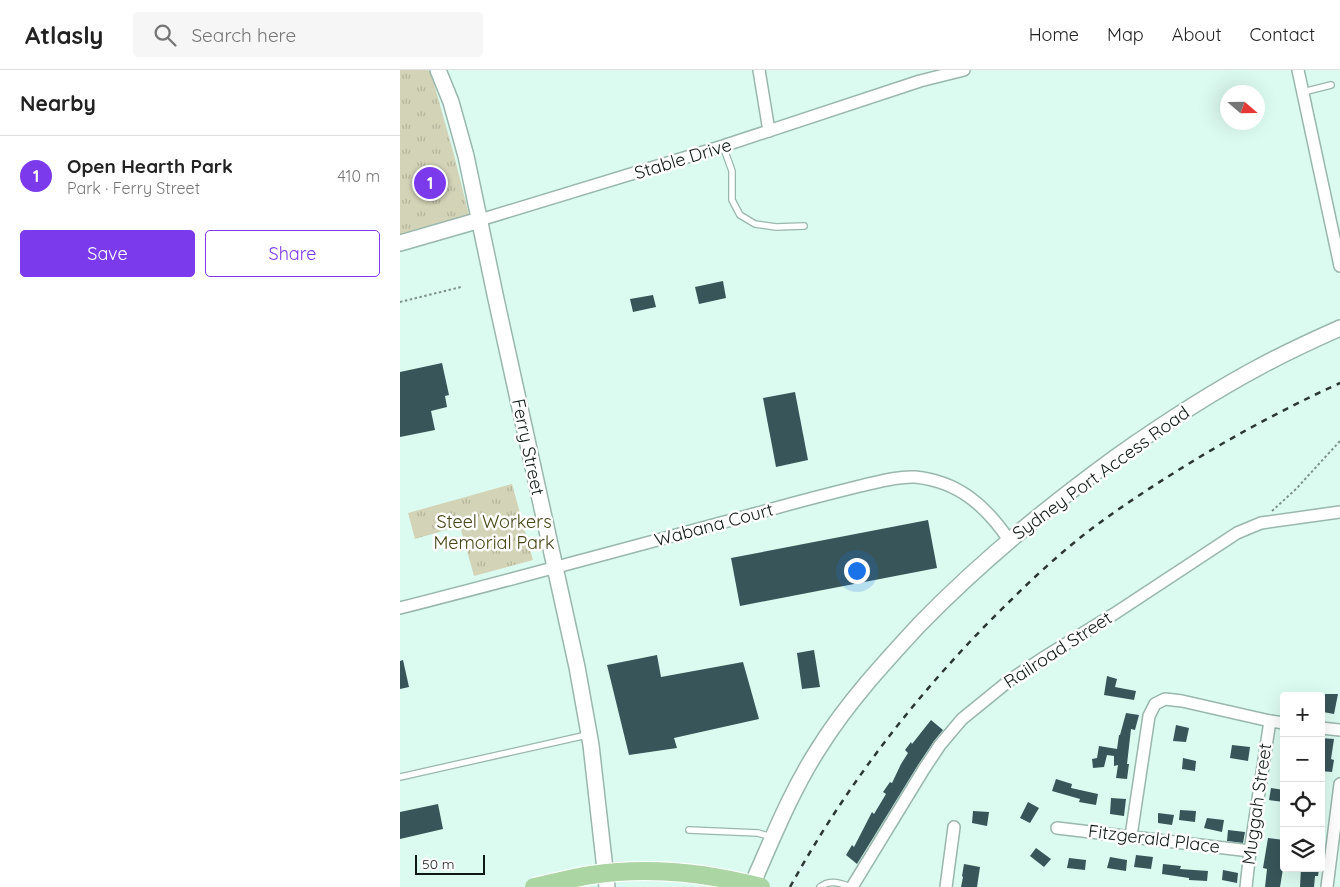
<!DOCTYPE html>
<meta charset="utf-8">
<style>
:root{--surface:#fff;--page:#f6f6f6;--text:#222;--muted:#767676;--line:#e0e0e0;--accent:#7c3aed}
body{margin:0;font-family:Quicksand,sans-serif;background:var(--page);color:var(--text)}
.controls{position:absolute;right:15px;bottom:15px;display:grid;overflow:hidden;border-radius:5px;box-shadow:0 5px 20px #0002}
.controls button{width:45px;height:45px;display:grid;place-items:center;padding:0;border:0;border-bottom:1px solid var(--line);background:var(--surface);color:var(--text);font:25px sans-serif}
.compass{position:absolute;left:820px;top:15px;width:45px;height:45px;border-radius:50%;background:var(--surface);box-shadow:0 5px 20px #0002;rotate:110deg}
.scale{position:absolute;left:15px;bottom:12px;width:70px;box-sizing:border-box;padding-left:5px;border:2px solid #0e1915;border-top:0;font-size:14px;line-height:18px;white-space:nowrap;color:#0e1915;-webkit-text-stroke:4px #fff;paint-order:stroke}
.you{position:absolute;left:456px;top:500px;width:18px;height:18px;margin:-12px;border:4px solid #fff;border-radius:50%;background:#1a73e8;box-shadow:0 0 0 8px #1a73e833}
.badge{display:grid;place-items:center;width:32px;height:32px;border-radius:50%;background:var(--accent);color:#fff;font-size:16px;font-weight:700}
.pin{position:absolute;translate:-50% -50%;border:2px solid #fff;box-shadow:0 1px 5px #0006}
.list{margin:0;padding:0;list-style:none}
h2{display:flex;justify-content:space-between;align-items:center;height:65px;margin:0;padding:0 20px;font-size:21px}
h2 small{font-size:16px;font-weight:400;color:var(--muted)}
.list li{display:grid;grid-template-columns:32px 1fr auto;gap:15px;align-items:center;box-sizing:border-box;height:80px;padding:0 20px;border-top:1px solid var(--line)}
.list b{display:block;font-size:19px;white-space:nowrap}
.list p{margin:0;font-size:16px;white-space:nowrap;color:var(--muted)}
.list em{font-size:16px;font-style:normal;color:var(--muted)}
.actions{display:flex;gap:10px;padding:15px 20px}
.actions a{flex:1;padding:11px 0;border:1px solid var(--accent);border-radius:5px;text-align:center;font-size:18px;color:var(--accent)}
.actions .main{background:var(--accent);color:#fff}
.icon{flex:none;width:28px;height:28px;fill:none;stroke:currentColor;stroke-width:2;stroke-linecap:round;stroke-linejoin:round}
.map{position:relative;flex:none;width:940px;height:817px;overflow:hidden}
header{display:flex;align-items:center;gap:30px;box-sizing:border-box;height:70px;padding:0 25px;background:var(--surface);border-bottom:1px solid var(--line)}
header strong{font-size:24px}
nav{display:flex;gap:28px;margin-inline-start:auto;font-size:18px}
.search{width:350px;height:45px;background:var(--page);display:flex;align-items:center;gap:12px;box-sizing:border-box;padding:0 18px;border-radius:5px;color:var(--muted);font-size:19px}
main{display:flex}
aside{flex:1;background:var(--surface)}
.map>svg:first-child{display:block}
.park{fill:url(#park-tufts)}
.building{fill:#385559}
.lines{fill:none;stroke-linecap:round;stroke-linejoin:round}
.lane-casing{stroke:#99b7ad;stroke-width:8}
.street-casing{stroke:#99b7ad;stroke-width:14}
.secondary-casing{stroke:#99b7ad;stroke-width:18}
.path{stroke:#7c918a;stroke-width:2;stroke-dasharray:2.5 2.5;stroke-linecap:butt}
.lane{stroke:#fff;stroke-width:5.5}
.street{stroke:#fff;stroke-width:11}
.secondary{stroke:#fff;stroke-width:15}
.rail{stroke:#2a3732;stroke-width:2.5;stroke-dasharray:6 6;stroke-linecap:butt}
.primary-bridge-casing{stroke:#fff;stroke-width:20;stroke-linecap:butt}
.primary-bridge{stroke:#abd5a3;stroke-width:18}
.labels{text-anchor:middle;stroke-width:5;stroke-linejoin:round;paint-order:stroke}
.street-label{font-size:18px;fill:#0e1915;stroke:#fff}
.park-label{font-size:18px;fill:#474515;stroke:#fff}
</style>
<header>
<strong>Atlasly</strong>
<div class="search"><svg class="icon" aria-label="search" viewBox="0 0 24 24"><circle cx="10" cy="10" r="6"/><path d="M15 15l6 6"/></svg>Search here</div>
<nav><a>Home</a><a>Map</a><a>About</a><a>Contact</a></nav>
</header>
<main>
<aside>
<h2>Nearby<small></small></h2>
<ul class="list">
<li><span class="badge">1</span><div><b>Open Hearth Park</b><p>Park · Ferry Street</p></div><em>410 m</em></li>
</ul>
<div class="actions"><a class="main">Save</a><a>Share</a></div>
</aside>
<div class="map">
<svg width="940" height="817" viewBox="0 0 940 817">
<defs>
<pattern id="park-tufts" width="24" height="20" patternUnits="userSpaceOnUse" patternTransform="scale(1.25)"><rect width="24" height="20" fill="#d3d3b7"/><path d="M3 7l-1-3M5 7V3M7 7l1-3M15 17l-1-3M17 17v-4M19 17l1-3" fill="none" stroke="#b4b59c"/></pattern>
</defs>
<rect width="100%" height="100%" fill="#dcfbf0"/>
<g class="park">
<path d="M 0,0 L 28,0 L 31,3 L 53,81 L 69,145 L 0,165 Z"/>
<path d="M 112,414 L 133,490 L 74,506 L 60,456 L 15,469 L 8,443 Z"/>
</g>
<g class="building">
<path d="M 323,211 L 326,228 L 299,234 L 295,217 Z"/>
<path d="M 253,225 L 256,237 L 233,242 L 230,229 Z"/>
<path d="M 42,293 L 49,325 L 45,326 L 47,337 L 31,341 L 35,360 L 0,367 L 0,302 Z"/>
<path d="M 395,322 L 408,390 L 376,397 L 363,328 Z"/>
<path d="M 528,450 L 537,498 L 340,536 L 331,488 Z"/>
<path d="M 414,580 L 420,617 L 402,619 L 397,583 Z"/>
<path d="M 257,585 L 261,607 L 343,592 L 359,649 L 274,668 L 277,678 L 229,685 L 207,595 Z"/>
<path d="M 3,590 L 9,617 L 0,619 L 0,591 Z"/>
<path d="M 707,606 L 717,609 L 715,617 L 736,621 L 734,630 L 704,625 Z"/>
<path d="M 925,624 L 938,624 L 934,644 L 923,642 Z"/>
<path d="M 726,643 L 739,645 L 735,660 L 731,659 L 727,694 L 729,694 L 727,709 L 716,708 L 718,695 L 714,696 L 714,686 L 707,685 L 704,697 L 693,698 L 692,689 L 697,688 L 699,676 L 717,679 L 719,665 L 720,665 Z"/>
<path d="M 531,650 L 543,660 L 534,671 L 518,695 L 457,794 L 446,785 L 452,775 L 454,777 L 472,742 L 474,744 L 486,724 L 483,722 L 490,712 L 492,713 L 501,694 L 508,683 L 505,680 L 511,672 L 512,674 Z"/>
<path d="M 776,655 L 789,658 L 786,672 L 773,671 Z"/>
<path d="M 921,668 L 934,669 L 931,689 L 934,690 L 932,702 L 921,701 Z"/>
<path d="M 832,675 L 850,677 L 848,691 L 830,688 Z"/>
<path d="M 783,688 L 796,691 L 795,701 L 782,699 Z"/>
<path d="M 656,709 L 672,714 L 671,718 L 698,724 L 696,735 L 679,732 L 680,729 L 652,721 Z"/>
<path d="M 871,718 L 884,720 L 884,732 L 869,730 Z"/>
<path d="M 711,728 L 726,729 L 724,746 L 710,744 Z"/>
<path d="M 628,732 L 639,738 L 630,753 L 620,748 Z"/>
<path d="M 38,734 L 43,759 L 0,769 L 0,742 Z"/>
<path d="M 780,740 L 796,741 L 795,752 L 779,750 Z"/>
<path d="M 573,741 L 589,742 L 587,756 L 572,753 Z"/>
<path d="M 758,743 L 774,745 L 772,755 L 758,753 Z"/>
<path d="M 807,748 L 824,750 L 822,762 L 804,758 Z"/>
<path d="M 828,760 L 845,762 L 843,773 L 827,771 Z"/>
<path d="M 868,768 L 884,770 L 884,793 L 880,817 L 865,817 L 867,799 L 863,798 Z"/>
<path d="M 636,778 L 651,789 L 644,797 L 630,786 Z"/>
<path d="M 736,785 L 753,787 L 751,799 L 734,797 Z"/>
<path d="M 710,787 L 727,790 L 726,801 L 707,798 Z"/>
<path d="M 669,788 L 686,790 L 685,800 L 667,798 Z"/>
<path d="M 564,794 L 580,797 L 577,817 L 561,817 L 563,807 L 562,806 Z"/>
<path d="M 763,794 L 781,796 L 780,799 L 808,801 L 807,811 L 789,810 L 789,808 L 762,804 Z"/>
<path d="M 901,798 L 919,798 L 918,806 L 915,806 L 914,817 L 900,817 Z"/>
<path d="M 823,800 L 838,803 L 837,813 L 822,810 Z"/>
</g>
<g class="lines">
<defs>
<g id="lane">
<path d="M 903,22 L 931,15"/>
<path d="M 323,76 L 332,101 L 332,130 L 340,145 L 355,154 L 376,157 L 404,156"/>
<path d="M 0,707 L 187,665"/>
<path d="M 289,760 L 358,763 L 371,767"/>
<path d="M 420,817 C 430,809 440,813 451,817"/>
</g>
<g id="street">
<path d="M 359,0 L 369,61"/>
<path d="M 898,0 L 940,196"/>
<path d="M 80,150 L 323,76 L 520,11 L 564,0"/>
<path d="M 0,538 C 122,507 243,474 365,441 C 396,432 428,424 460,416 C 478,412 497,406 515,407 C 558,411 586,436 609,470"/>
<path d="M 921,658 L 940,660"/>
<path d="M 657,758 L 850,781"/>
<path d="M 731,766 L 749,646 L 755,634 L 765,629 L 782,631 L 870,651 L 884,653"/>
<path d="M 452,817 L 524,699 L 540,675 L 562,649 L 610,610 L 640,590 L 714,544 L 837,463 L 861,453 L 940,442"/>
<path d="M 546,817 L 554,757"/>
<path d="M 846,817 L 850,781 L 870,651"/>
<path d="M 927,817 L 940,714"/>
</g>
<g id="secondary">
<path d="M 38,0 L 51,32 L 66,86 L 96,229 L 177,597 L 191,675 L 207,817"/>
<path d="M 0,173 L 80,150"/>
<path d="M 351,817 C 372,770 391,721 419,678 C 447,633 483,594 519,555 C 579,493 646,438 716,387 C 763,354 810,323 861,296 C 887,282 913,270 940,258"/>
</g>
</defs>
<use href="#lane" class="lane-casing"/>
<use href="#street" class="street-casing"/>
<use href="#secondary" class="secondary-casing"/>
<g class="path">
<path d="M 0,232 L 61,217"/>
<path d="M 872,441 L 896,419 L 940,371"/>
</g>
<use href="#lane" class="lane"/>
<use href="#street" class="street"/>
<use href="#secondary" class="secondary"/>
<path class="rail" d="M 390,817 C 448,712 522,617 608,533 C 631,510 655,488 681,467 C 709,445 739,425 769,406 C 824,371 881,340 940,313"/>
<defs>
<path id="primary-bridge" d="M 134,817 C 153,813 172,808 191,805 C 249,796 304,802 361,817"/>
</defs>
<use href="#primary-bridge" class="primary-bridge-casing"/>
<use href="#primary-bridge" class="primary-bridge"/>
</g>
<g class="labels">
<g class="street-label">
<text transform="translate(283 89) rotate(-17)" y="6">Stable Drive</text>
<text transform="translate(128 377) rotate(78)" y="6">Ferry Street</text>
<text transform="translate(701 403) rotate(-36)" y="6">Sydney Port Access Road</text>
<text transform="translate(314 455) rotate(-15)" y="6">Wabana Court</text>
<text transform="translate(658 580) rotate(-33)" y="6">Railroad Street</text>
<text transform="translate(857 734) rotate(-82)" y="6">Muggah Street</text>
<text transform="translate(754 769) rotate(7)" y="6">Fitzgerald Place</text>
</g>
<g class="park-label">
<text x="94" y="458">Steel Workers<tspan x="94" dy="21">Memorial Park</tspan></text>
</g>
</g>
</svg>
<div class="controls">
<button>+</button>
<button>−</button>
<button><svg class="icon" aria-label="locate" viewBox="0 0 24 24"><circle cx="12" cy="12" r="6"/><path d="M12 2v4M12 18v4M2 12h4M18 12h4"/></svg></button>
<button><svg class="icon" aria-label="layers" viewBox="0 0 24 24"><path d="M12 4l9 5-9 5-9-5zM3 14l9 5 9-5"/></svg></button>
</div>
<svg class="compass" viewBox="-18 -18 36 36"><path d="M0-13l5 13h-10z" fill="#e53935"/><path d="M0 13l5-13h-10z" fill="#767676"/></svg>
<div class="scale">50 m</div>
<div class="you"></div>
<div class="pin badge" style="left:30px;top:113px">1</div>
</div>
</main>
